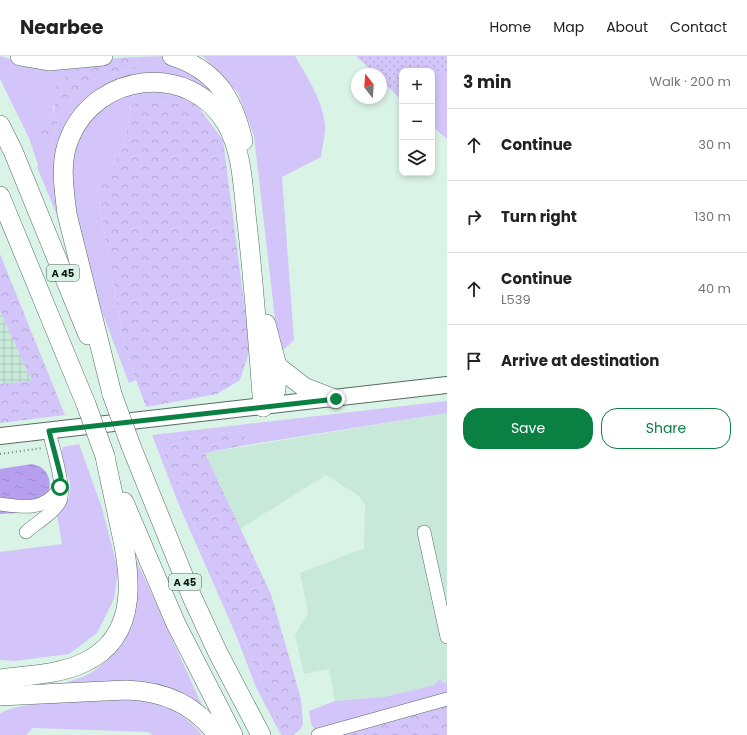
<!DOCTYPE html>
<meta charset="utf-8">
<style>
:root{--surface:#fff;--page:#f6f6f6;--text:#222;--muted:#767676;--line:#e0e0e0;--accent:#0b8043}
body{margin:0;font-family:Poppins,sans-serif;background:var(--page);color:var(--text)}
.controls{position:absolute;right:12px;top:12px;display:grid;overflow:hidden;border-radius:8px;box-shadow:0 2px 6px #0003}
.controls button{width:36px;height:36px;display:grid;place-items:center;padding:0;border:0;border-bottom:1px solid var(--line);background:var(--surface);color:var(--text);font:20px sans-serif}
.compass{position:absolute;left:351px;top:12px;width:36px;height:36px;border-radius:50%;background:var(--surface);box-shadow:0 2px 6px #0003;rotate:343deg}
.stop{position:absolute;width:12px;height:12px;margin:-9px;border:3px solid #0b8043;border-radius:50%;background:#fff}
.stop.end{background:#0b8043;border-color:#fff;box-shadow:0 1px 4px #0008}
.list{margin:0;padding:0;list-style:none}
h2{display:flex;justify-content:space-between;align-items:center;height:52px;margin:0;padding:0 16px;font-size:17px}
h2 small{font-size:13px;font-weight:400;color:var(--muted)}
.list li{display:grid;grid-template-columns:26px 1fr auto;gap:12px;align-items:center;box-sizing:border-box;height:72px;padding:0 16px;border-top:1px solid var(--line)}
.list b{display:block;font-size:15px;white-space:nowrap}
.list p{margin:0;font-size:13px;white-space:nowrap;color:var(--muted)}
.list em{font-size:13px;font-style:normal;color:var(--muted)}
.actions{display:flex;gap:8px;padding:12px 16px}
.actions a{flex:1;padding:9px 0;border:1px solid var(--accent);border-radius:16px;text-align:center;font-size:14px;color:var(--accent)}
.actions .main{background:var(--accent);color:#fff}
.icon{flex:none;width:22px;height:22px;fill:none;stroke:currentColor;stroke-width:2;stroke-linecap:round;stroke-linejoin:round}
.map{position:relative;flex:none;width:447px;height:679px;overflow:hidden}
header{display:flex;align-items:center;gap:24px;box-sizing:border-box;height:56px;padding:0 20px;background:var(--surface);border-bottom:1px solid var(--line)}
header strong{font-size:19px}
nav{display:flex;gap:22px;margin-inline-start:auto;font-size:14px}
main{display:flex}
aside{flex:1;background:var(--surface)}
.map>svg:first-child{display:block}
.built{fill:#c8e9da}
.industrial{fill:url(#industrial-grid)}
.green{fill:#d3c5f9}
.forest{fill:url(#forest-crowns)}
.park{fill:url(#park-dots)}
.water{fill:url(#water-ripples)}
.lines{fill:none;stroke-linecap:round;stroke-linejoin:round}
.minor-casing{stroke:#566c62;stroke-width:14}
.major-casing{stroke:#566c62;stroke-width:18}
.highway-casing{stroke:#566c62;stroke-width:20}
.path{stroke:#6f8078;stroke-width:2;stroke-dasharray:1 3;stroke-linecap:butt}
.minor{stroke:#fff;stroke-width:13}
.major{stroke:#fff;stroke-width:16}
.highway{stroke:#fff;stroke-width:19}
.highway-bridge-casing{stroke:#566c62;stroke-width:20;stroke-linecap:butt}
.highway-bridge{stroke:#fff;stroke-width:19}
.route{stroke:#0b8043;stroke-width:5}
.labels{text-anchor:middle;stroke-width:3.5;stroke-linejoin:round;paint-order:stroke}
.shield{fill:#daf3e7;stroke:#485650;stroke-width:1}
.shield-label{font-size:10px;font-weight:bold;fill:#0a130f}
</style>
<header>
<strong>Nearbee</strong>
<nav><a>Home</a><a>Map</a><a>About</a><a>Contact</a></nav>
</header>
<main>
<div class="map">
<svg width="447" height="679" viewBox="0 0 447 679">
<defs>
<pattern id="industrial-grid" width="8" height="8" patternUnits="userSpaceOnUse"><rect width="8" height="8" fill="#c8e9da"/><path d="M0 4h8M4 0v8" fill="none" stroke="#aac7ba"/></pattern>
<pattern id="forest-crowns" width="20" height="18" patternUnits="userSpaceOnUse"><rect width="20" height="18" fill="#d3c5f9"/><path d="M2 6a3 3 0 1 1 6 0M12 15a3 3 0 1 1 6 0" fill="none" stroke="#b4a8d4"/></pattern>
<pattern id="park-dots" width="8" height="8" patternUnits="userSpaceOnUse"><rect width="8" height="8" fill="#d3c5f9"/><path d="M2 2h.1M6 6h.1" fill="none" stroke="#b4a8d4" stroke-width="1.8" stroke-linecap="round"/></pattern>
<pattern id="water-ripples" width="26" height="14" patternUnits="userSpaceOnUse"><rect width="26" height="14" fill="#b79ff0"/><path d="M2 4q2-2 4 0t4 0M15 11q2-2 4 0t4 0" fill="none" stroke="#9c88cd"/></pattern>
</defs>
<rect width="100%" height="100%" fill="#daf3e7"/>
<path class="built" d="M 447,357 L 447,627 L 384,641 L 335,645 L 329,613 L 304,618 L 295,579 L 308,556 L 300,517 L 364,492 L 365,450 L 359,440 L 326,419 L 240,473 L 205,397 Z"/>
<path class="industrial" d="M 0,255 L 32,325 L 0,328 Z"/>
<g class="green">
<path d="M 0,0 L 26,8 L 95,6 L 53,50 L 53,61 L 40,70 L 49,94 C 57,65 68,34 98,22 C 111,17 126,15 140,11 L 138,1 L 163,0 L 195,14 L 232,57 L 161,20 L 72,65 L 64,176 L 37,111 L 38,109 L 29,82 L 0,23 Z"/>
<path d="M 203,0 L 295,0 C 307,21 322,43 325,68 C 326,78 322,91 321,101 L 282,121 L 294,284 L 282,295 L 275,263 L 254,80 L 238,37 Z"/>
<path d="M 447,0 L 447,83 L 432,70 L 432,15 L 402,15 L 402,45 L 381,23 L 381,18 Z"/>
<path d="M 153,32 L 193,44 L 131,50 L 123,93 L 97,133 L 125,294 L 136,324 L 129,327 L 99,248 L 75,163 L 71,109 L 75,89 L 83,71 L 119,38 Z"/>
<path d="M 447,345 L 447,357 L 246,389 L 245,375 L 158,384 L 278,666 L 281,679 L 256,631 L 236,579 L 179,449 L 152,379 Z"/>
<path d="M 79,388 L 102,452 L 118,514 L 114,543 L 97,577 L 69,598 L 15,605 L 0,604 L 0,496 L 62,488 L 57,459 L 69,442 L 70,426 L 60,400 L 63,391 Z"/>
<path d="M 135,501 L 205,656 L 164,631 L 135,625 L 59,629 C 68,626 77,623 85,620 C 96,615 104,607 112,599 C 140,571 139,538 135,501 Z"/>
<path d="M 441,623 L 442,627 L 447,626 L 447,639 L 316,675 L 311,668 L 309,655 L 335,645 L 384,641 L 435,629 L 435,627 Z"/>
<path d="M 138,642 C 164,649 185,657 202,679 L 153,679 L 148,676 L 33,672 L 26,679 L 0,679 L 0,658 C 15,644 113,643 138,642 Z"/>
</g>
<g class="forest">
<path d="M 138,1 L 140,11 C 126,15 111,17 98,22 C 68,34 57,65 49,94 L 41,91 L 37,80 L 40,70 L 53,61 L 56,30 C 81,5 104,2 138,1 Z"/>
<path d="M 151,40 L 193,44 L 223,84 L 250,293 L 240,324 L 217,338 L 146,351 L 125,294 L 97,133 L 123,93 L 131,50 Z"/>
<path d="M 0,198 L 65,359 L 0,367 L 0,328 L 32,325 L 0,255 Z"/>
<path d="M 245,375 L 246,389 L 205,397 L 271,538 L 301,643 L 303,668 L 300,674 L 293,679 L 281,679 L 278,666 L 158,384 Z"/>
<path d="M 447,650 L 447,679 L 336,679 Z"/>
</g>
<path class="park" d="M 356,0 L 447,0 L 447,16 L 432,21 L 432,15 L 402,15 L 402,30 L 391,34 L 381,24 L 381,18 L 375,18 Z"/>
<path class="water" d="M 32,408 C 46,410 53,423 48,437 C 45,444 39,450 35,456 L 0,458 L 0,413 Z"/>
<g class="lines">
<defs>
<g id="minor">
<path d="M 0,448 C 22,451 45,455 58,434"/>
<path d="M 26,476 C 36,467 54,457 60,445 C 66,433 52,389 49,375"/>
<path d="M 424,476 L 447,581"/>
<path d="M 318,679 L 447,643"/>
</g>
<path id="major" d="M 0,380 L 447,329"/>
<g id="highway">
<path d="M 20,0 L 49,5 L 103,0"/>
<path d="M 172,0 C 216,14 233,42 243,85"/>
<path d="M 0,69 L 13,95 L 88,279"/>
<path d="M 0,140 L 86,348"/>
<path d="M 277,310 L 304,331 L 335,343"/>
<path d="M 112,338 L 67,158 C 64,133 59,105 70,81 C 97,17 188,5 226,67 C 243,96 243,134 247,167 C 254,228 258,289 263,351"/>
<path d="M 263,351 L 276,334 L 277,310 L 266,268"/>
<path d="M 131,390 L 192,541 L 218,597 L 261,679"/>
<path d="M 124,446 L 176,568 L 233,679"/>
<path d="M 0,623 C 28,619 57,619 83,607 C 143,580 130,513 118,462 C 114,441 109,421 105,400"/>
<path d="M 0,640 L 126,634 C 163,635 195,648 217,679"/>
</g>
</defs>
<use href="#minor" class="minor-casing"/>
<use href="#major" class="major-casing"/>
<use href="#highway" class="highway-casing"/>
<path class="path" d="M 0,398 L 42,392"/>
<use href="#minor" class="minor"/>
<use href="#major" class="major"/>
<use href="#highway" class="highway"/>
<defs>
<g id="highway-bridge">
<path d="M 112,338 L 131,390"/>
<path d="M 86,348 L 105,400"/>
</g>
</defs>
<use href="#highway-bridge" class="highway-bridge-casing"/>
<use href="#highway-bridge" class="highway-bridge"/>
</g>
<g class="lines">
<path class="route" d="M 60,431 L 61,421 L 49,375 L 336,343"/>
</g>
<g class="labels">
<g class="shield">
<rect x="47" y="209" width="32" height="16" rx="3"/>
<rect x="169" y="518" width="32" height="16" rx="3"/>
</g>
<g class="shield-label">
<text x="63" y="221">A 45</text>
<text x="185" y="530">A 45</text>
</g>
</g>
</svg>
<div class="controls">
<button>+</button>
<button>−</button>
<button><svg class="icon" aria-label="layers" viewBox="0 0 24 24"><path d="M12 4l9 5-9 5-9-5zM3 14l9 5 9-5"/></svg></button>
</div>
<svg class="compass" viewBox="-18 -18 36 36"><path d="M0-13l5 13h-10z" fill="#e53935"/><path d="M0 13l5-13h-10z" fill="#767676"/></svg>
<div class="stop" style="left:60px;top:431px"></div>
<div class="stop end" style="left:336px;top:343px"></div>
</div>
<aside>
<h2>3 min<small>Walk · 200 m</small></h2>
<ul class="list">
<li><svg class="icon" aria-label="ahead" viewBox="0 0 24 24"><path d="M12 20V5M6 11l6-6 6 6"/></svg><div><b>Continue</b></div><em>30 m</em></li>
<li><svg class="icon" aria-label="right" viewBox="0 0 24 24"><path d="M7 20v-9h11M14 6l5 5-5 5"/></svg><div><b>Turn right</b></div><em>130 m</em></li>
<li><svg class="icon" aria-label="ahead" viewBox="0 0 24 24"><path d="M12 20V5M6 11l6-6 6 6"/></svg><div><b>Continue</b><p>L539</p></div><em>40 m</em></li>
<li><svg class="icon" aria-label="arrive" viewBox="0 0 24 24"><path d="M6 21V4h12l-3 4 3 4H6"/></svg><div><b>Arrive at destination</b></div></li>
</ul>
<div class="actions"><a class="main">Save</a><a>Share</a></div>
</aside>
</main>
